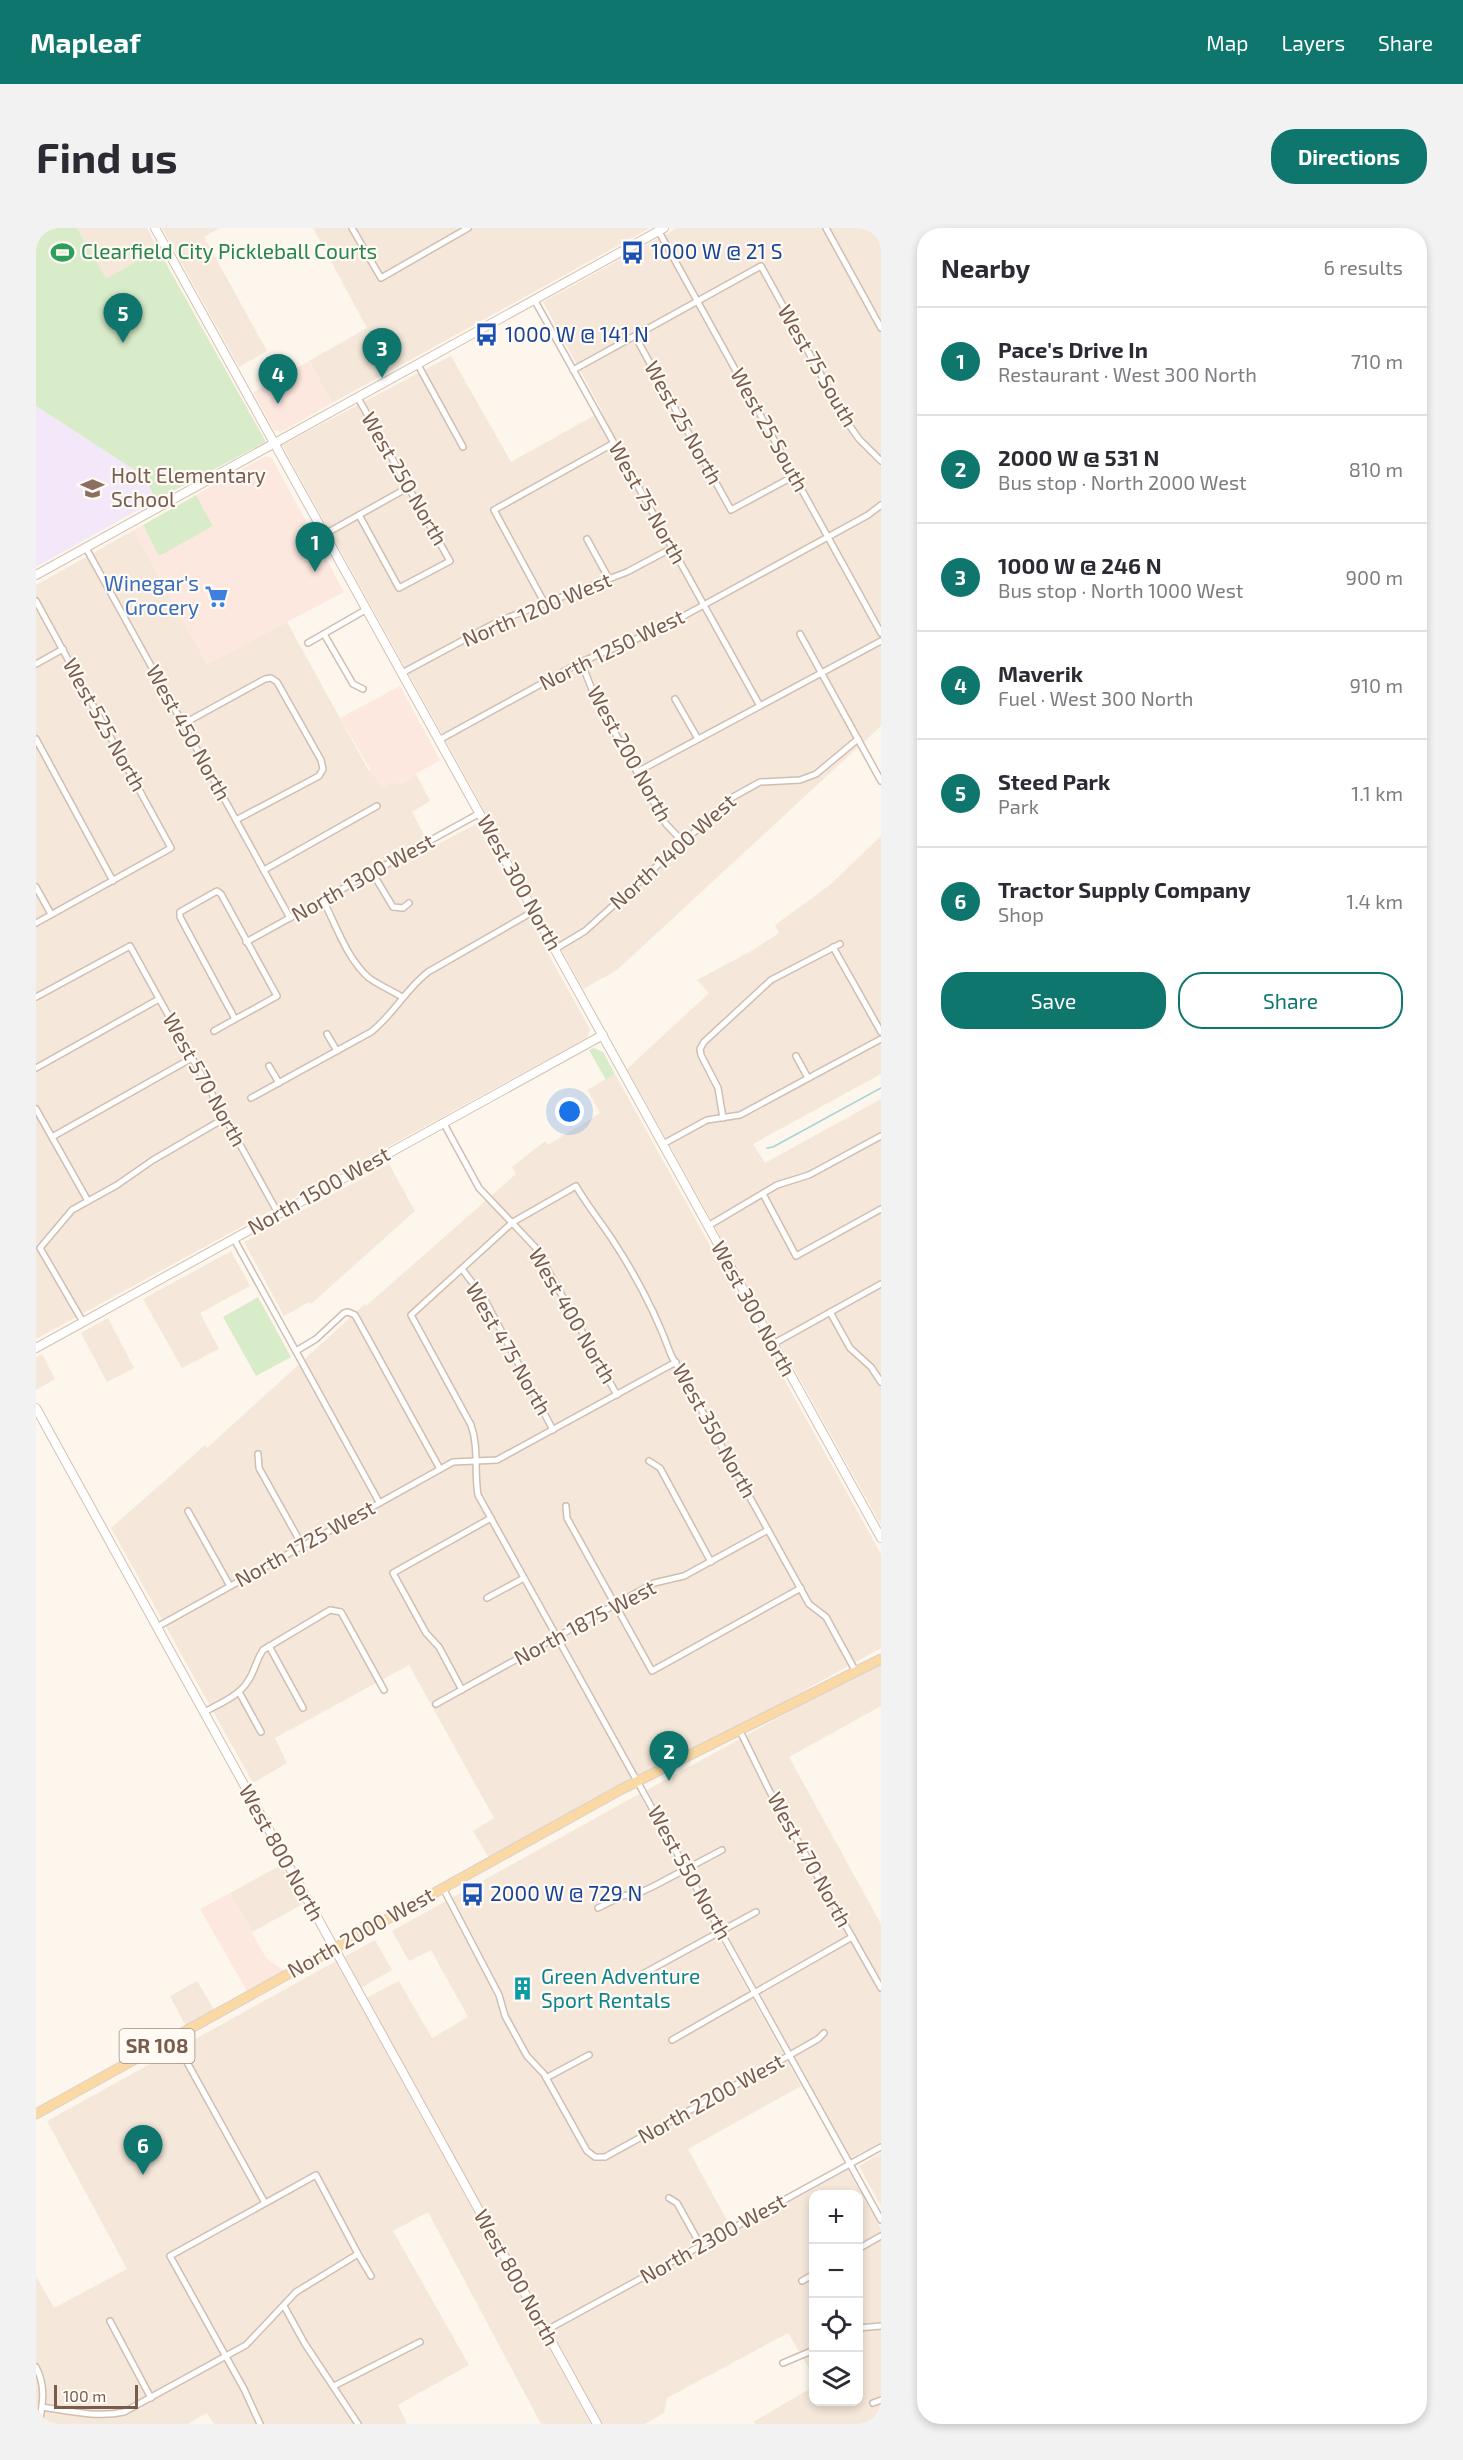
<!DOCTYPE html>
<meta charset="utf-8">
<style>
:root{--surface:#fff;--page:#f2f2f3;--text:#2b2b33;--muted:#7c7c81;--line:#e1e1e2;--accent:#0f766e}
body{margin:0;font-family:"Exo 2",sans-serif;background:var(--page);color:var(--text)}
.controls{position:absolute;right:18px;bottom:18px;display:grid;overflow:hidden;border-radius:12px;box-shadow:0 3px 9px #0003}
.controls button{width:54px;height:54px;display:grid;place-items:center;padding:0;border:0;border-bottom:2px solid var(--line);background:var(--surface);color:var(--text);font:30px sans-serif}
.scale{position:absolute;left:18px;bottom:15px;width:84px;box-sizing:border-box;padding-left:6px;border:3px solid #7a5c4d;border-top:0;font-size:16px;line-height:21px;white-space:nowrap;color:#7a5c4d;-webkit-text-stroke:4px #fffaf3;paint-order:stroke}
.you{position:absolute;left:534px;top:884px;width:21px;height:21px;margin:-15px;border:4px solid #fff;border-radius:50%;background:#1a73e8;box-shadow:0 0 0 9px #1a73e833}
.badge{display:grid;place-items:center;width:39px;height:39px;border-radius:50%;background:var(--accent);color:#fff;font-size:20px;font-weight:700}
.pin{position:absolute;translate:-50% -50px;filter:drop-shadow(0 2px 3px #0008)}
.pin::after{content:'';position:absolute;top:32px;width:21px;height:18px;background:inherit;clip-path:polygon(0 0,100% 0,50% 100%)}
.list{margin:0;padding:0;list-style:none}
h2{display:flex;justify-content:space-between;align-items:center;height:78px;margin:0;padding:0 24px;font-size:26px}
h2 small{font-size:20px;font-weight:400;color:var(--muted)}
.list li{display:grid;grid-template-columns:39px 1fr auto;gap:18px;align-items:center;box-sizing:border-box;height:108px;padding:0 24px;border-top:2px solid var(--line)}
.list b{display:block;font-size:22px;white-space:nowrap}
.list p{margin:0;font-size:20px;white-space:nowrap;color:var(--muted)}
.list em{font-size:20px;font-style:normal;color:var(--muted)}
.actions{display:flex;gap:12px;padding:18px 24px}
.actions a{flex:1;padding:14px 0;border:2px solid var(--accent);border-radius:24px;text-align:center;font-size:21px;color:var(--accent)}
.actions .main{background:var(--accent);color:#fff}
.icon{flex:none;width:33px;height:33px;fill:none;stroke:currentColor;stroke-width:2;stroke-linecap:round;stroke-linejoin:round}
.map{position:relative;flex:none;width:845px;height:2196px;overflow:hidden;border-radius:24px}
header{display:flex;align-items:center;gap:36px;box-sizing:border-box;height:84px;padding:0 30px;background:var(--accent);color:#fff}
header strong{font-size:28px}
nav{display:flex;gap:33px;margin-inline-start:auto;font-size:21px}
.intro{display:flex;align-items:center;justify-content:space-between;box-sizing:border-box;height:144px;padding:0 36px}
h1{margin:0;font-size:42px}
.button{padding:15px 27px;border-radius:24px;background:var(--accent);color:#fff;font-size:21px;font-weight:700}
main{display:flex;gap:36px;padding:0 36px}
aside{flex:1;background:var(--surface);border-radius:24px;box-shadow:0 3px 9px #0003}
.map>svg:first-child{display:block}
.residential{fill:#f5e8da}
.commercial{fill:#fde8e0}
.education{fill:#f3e8fa}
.green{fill:#d8ecc9}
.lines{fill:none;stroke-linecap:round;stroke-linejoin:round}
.stream{stroke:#a5d3da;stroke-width:1.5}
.street-casing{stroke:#d1beb0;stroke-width:8}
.secondary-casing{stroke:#d6c0b0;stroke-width:10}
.primary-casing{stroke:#dad1cd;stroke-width:11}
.street{stroke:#fff;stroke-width:5}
.secondary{stroke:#fff;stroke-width:8}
.primary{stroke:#fbd9a5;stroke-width:9}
.labels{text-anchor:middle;stroke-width:4.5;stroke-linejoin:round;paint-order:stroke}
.shield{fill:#fffaf3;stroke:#a28b7f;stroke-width:1.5}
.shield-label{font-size:20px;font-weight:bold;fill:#7a5c4d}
.leisure-label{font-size:21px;fill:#27864d;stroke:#fffaf3;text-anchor:start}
.transit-label{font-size:21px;fill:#164399;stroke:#fffaf3;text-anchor:start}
.street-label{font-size:21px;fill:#7a5c4d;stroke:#fffaf3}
.education-label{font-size:21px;fill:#785e54;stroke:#fffaf3;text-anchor:start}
.shop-label{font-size:21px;fill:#366cbe;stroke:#fffaf3;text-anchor:end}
.culture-label{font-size:21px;fill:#0d838f;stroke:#fffaf3;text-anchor:start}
</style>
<header>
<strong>Mapleaf</strong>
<nav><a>Map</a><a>Layers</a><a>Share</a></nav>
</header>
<div class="intro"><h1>Find us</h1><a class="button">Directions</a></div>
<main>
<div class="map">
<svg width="845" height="2196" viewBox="0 0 845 2196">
<rect width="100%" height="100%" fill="#fdf6ec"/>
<g class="residential">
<path d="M 41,0 L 111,0 L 122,21 L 69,52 Z"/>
<path d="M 126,0 L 184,0 L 168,9 L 231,123 L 203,139 Z"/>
<path d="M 277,0 L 614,0 L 296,175 L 273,133 L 331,100 Z"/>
<path d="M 641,0 L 845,0 L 845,498 L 581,742 L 547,761 L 246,217 L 415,128 L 475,234 L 566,183 L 507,74 Z"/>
<path d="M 98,302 L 171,436 L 251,394 L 333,543 L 335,542 L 346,560 L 361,553 L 364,556 L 380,546 L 394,573 L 376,584 L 395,620 L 440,596 L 554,801 L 551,810 L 0,1111 L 0,357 Z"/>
<path d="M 845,608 L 845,846 L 717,916 L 729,935 L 845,871 L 845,1297 L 591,841 L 673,765 L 661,752 L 717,722 L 743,705 L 739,697 L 794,657 Z"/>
<path d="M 579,846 L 845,1326 L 845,1420 L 456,1635 L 437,1603 L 458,1590 L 373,1437 L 239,1510 L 251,1535 L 217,1555 L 75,1300 L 169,1217 L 171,1220 L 329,1076 L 330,1078 L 480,946 L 476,939 L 509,913 L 512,917 L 564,885 L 551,862 Z"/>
<path d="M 353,936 L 379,983 L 275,1076 L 273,1074 L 248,1088 L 208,1014 Z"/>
<path d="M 195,1023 L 214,1058 L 164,1085 L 183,1121 L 146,1140 L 107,1071 Z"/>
<path d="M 72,1090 L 98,1140 L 71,1154 L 45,1105 Z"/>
<path d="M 6,1126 L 19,1151 L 0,1162 L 0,1130 Z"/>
<path d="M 845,1433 L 845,1478 L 753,1529 L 845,1696 L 845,1914 L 815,1930 L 611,1562 Z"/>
<path d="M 603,1566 L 765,1858 L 652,1921 L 693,1996 L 511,2098 L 328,1771 L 363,1753 L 396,1810 L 432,1789 L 395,1722 L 373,1733 L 356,1703 Z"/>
<path d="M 245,1637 L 267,1676 L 216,1704 L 194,1665 Z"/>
<path d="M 339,1712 L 356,1742 L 323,1761 L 306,1730 Z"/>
<path d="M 300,1733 L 555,2196 L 505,2196 L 392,1984 L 357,2003 L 433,2137 L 362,2177 L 371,2196 L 178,2196 L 171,2185 L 151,2196 L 0,2196 L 0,2048 L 18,2080 L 91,2041 L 11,1893 Z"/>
<path d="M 161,1753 L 183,1790 L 154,1806 L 134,1768 Z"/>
<path d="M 845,1925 L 845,1978 L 823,1938 Z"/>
<path d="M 812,1942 L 845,2001 L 845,2196 L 719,2196 L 717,2194 L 777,2159 L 778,2174 L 822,2174 L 822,1966 L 778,1966 L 777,2147 L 752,2105 L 631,2170 L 628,2185 L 609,2196 L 566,2196 L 516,2104 Z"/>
</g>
<g class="commercial">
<path d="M 273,133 L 296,175 L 245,204 L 238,202 L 217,164 Z"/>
<path d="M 230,228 L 236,230 L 308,364 L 171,436 L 98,302 L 107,297 L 123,327 L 177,298 L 160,267 Z"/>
<path d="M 364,458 L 404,532 L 363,556 L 361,553 L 346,561 L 304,490 Z"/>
<path d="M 194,1665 L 230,1730 L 257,1749 L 216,1772 L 164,1681 Z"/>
</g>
<path class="education" d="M 0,178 L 108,248 L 120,272 L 0,339 Z"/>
<g class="green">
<path d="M 0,0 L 41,0 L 70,51 L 122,21 L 230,214 L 120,272 L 108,248 L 0,178 Z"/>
<path d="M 160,267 L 177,298 L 123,328 L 107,297 Z"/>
<path d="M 558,820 L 567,824 L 579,846 L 570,852 L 553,822 Z"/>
<path d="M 222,1069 L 255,1129 L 220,1148 L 187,1089 Z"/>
</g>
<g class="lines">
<path class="stream" d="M 731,920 L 737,919 L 845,860"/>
<defs>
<g id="street">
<path d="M 316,0 L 345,50 L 432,0"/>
<path d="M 790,0 L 845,100"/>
<path d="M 622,2 L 845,405"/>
<path d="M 499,73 L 724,478"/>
<path d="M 599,108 L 695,282 L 758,248"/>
<path d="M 382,137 L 427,219"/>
<path d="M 537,142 L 725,38 L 811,194 L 823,211 L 845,233"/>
<path d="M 322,170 L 414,333 L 363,360 L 323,287"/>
<path d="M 289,306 L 373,259"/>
<path d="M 551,311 L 573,351"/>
<path d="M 50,320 L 254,690"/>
<path d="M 0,373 L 135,620 L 0,695"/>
<path d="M 509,376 L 458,282 L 578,215"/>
<path d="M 288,406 L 317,456 L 327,461"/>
<path d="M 764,406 L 845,553"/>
<path d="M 272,415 L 331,381"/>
<path d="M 545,434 L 559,469 L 630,596 L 647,614"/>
<path d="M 0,436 L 27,421"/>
<path d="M 366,445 L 463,393 L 591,344 L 636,320"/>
<path d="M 639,471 L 662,511"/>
<path d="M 147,496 L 229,451 L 235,450 L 241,454 L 285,532 L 287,541 L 283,548 L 200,592"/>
<path d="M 0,511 L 77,653"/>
<path d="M 403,512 L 545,434 L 624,401 L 832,287 L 845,277"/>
<path d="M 601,544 L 845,413"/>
<path d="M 228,642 L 341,578"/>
<path d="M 336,644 L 357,679 L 367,680 L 373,675"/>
<path d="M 0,659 L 15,686"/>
<path d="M 287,672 C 300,697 311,731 333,750 C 343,757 356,763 366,769"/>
<path d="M 210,714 L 444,585"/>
<path d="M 797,719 L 845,804"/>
<path d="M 519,721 L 549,703 L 697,569 L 724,554 L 764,552 L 780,546 L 822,511"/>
<path d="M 0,769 L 94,718 L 243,987"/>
<path d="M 178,803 C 199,791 220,780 241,768 L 185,666 L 181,663 L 144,684 L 144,689 L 199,791"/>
<path d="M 291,806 L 301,823"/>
<path d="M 760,828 L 772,850"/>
<path d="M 233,838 L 243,855"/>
<path d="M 0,840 L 123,771"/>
<path d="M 215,870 L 335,804 C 358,786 369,762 392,744 L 498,683"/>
<path d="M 0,881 L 52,973"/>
<path d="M 687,890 L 682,860 L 665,827 L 664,821 L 668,814 L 735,752 L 804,716"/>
<path d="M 407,894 L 443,960 L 499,1019 L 581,1167"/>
<path d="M 16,909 L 156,830"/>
<path d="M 627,916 L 671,892 L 704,887 L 845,811"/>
<path d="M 727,966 L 760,1028 L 845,981"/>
<path d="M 672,998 L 741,957 L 773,947 L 845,908"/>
<path d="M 198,1011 L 343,1274"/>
<path d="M 426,1041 L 448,1070 L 517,1202"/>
<path d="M 794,1084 L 814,1120 L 835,1139 L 845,1154"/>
<path d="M 47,1094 L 4,1020 L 36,982 L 81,957 L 117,932 L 189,890"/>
<path d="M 737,1116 L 845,1056"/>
<path d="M 260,1123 L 280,1111 L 308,1085 L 312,1084 L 319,1087 L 404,1241"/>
<path d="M 222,1226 L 223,1240 L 266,1317"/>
<path d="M 613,1233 L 624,1240 L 675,1334"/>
<path d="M 530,1278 L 531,1290 L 616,1443 L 765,1360"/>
<path d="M 152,1283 L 194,1358"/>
<path d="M 451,1370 L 488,1350"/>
<path d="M 121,1399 L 417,1234 L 461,1232 L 640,1134"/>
<path d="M 233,1418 L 267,1480"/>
<path d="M 820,1444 L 790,1389 L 773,1376 L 635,1127 C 621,1088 599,1046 576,1011 C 564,993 551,977 540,958 L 477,994 L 375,1087 L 435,1197 C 443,1219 438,1243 442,1267 L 845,1992"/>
<path d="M 426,1462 L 403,1419 L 390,1405 L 357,1345 L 455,1290"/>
<path d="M 203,1464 L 225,1504"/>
<path d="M 400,1476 L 618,1355 L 648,1348 L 732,1302"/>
<path d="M 168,1484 C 183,1476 203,1468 212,1453 C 219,1443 220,1432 227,1422 L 294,1382 L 305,1384 L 348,1462"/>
<path d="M 704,1503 L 734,1564 L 845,1760"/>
<path d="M 407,1660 L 463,1767 L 469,1788 L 491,1828 L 508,1846 L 551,1923 L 559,1929 L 569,1929 L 754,1827 L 782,1811 L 788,1805"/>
<path d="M 562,1680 L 586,1668 L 603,1665 L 618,1658 L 686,1622"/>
<path d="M 603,1748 L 720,1684"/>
<path d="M 137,1809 L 229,1975"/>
<path d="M 636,1812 L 816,1709"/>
<path d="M 510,1850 L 553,1827"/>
<path d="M 633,1970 L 641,1975 L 665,2018"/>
<path d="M 822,2021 L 845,2008"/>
<path d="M 766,2053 L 778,2046"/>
<path d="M 248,2078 L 269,2116 L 322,2196"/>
<path d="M 74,2093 L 115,2170"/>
<path d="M 822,2100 L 845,2098"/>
<path d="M 509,2103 L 845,1919"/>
<path d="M 747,2135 L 778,2122"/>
<path d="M 0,2139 C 10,2158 7,2175 3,2196"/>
<path d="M 298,2158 L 384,2114"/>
<path d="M 837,2175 L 845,2172"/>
<path d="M 6,2179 C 33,2183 62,2190 88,2184 L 210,2117 L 260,2064 L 322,2026 L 335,2048"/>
<path d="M 224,2196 L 208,2161 L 134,2028 L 280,1947 L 322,2026"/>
</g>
<g id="secondary">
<path d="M 119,0 L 845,1310"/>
<path d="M 0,347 L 628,0"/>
<path d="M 0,1120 L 567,807"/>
<path d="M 0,1180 L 561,2196"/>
</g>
<path id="primary" d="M 0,1886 L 584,1562 L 845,1431"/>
</defs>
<use href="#street" class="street-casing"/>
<use href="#secondary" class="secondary-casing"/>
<use href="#primary" class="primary-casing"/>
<use href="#street" class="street"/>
<use href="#secondary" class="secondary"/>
<use href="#primary" class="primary"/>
</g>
<defs>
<symbol id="stadium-bare" viewBox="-9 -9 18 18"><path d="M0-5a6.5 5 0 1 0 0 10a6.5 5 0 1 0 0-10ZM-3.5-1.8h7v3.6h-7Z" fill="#2e9e5b" stroke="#fffaf3" stroke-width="2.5" paint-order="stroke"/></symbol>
<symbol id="bus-bare" viewBox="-9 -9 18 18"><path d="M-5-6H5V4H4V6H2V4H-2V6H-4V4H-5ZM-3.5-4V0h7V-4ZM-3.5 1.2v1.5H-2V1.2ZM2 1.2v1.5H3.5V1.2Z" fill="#1a4fb4" stroke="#fffaf3" stroke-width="2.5" paint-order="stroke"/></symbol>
<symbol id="school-bare" viewBox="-9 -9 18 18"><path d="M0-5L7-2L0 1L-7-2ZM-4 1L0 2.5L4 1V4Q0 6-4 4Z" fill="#8d6e63" stroke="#fffaf3" stroke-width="2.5" paint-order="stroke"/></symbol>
<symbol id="supermarket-bare" viewBox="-9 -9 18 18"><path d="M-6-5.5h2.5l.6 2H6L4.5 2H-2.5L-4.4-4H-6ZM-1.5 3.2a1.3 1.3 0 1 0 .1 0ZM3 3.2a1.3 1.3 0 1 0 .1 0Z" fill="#3f7fe0" stroke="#fffaf3" stroke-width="2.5" paint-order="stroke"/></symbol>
<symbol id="building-bare" viewBox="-9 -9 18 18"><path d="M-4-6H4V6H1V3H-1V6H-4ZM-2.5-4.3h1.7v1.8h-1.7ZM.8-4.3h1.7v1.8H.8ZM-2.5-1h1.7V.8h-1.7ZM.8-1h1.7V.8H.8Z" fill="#0f9aa8" stroke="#fffaf3" stroke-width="2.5" paint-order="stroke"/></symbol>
</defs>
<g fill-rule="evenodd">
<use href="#stadium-bare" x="10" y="8" width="33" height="33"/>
<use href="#bus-bare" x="580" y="8" width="33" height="33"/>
<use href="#bus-bare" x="434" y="90" width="33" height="33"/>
<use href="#school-bare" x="40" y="244" width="33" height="33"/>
<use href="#supermarket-bare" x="164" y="352" width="33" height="33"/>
<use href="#bus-bare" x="420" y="1650" width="33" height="33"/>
<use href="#building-bare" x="470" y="1744" width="33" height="33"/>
</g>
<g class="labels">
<rect class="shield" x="83.5" y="1801" width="75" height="34" rx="4.5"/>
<g class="shield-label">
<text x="121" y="1825">SR 108</text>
</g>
<g class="leisure-label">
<text x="45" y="31">Clearfield City Pickleball Courts</text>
</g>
<g class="transit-label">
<text x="615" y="31">1000 W @ 21 S</text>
<text x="469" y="114">1000 W @ 141 N</text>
<text x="454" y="1673">2000 W @ 729 N</text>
</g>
<g class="street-label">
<text transform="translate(781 138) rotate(60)" y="7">West 75 South</text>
<text transform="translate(647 195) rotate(61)" y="7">West 25 North</text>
<text transform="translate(733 202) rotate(61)" y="7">West 25 South</text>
<text transform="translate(368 251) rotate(60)" y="7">West 250 North</text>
<text transform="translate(611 275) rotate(61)" y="7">West 75 North</text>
<text transform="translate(501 382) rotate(-23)" y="7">North 1200 West</text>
<text transform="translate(576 422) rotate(-26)" y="7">North 1250 West</text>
<text transform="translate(68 497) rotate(61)" y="7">West 525 North</text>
<text transform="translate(152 505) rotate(61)" y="7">West 450 North</text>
<text transform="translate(593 526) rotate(61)" y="7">West 200 North</text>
<text transform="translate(637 624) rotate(-42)" y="7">North 1400 West</text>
<text transform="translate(327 650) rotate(-29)" y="7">North 1300 West</text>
<text transform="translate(483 655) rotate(61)" y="7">West 300 North</text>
<text transform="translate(168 852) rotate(61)" y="7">West 570 North</text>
<text transform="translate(283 963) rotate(-29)" y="7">North 1500 West</text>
<text transform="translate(717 1081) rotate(61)" y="7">West 300 North</text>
<text transform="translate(536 1088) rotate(60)" y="7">West 400 North</text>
<text transform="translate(472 1121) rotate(60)" y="7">West 475 North</text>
<text transform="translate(678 1203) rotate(61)" y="7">West 350 North</text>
<text transform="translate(269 1316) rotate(-29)" y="7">North 1725 West</text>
<text transform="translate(549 1395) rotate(-28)" y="7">North 1875 West</text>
<text transform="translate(245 1625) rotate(61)" y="7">West 800 North</text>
<text transform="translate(773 1632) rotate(61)" y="7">West 470 North</text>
<text transform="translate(653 1645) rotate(61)" y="7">West 550 North</text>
<text transform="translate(325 1705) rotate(-29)" y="7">North 2000 West</text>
<text transform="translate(675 1871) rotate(-29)" y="7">North 2200 West</text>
<text transform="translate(677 2011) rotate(-29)" y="7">North 2300 West</text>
<text transform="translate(480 2050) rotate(61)" y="7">West 800 North</text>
</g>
<g class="education-label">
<text x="75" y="255">Holt Elementary<tspan x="75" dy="24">School</tspan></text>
</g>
<g class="shop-label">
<text x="163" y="363">Winegar's<tspan x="163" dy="24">Grocery</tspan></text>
</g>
<g class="culture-label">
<text x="505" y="1756">Green Adventure<tspan x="505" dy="24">Sport Rentals</tspan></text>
</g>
</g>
</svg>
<div class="controls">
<button>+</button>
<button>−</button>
<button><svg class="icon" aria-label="locate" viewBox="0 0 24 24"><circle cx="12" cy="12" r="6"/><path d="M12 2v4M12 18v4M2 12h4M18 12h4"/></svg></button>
<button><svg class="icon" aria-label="layers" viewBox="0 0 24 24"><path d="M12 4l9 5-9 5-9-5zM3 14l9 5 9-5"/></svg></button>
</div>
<div class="scale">100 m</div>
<div class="you"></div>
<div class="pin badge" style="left:279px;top:344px">1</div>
<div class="pin badge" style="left:633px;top:1553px">2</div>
<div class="pin badge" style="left:346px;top:150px">3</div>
<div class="pin badge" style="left:242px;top:176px">4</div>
<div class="pin badge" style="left:87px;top:115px">5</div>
<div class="pin badge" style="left:107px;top:1947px">6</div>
</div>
<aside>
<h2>Nearby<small>6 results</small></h2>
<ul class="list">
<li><span class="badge">1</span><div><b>Pace's Drive In</b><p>Restaurant · West 300 North</p></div><em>710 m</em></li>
<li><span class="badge">2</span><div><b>2000 W @ 531 N</b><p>Bus stop · North 2000 West</p></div><em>810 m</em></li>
<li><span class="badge">3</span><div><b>1000 W @ 246 N</b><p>Bus stop · North 1000 West</p></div><em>900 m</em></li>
<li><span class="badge">4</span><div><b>Maverik</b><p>Fuel · West 300 North</p></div><em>910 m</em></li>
<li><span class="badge">5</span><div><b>Steed Park</b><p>Park</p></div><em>1.1 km</em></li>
<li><span class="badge">6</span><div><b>Tractor Supply Company</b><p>Shop</p></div><em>1.4 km</em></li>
</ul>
<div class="actions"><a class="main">Save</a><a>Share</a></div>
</aside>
</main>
